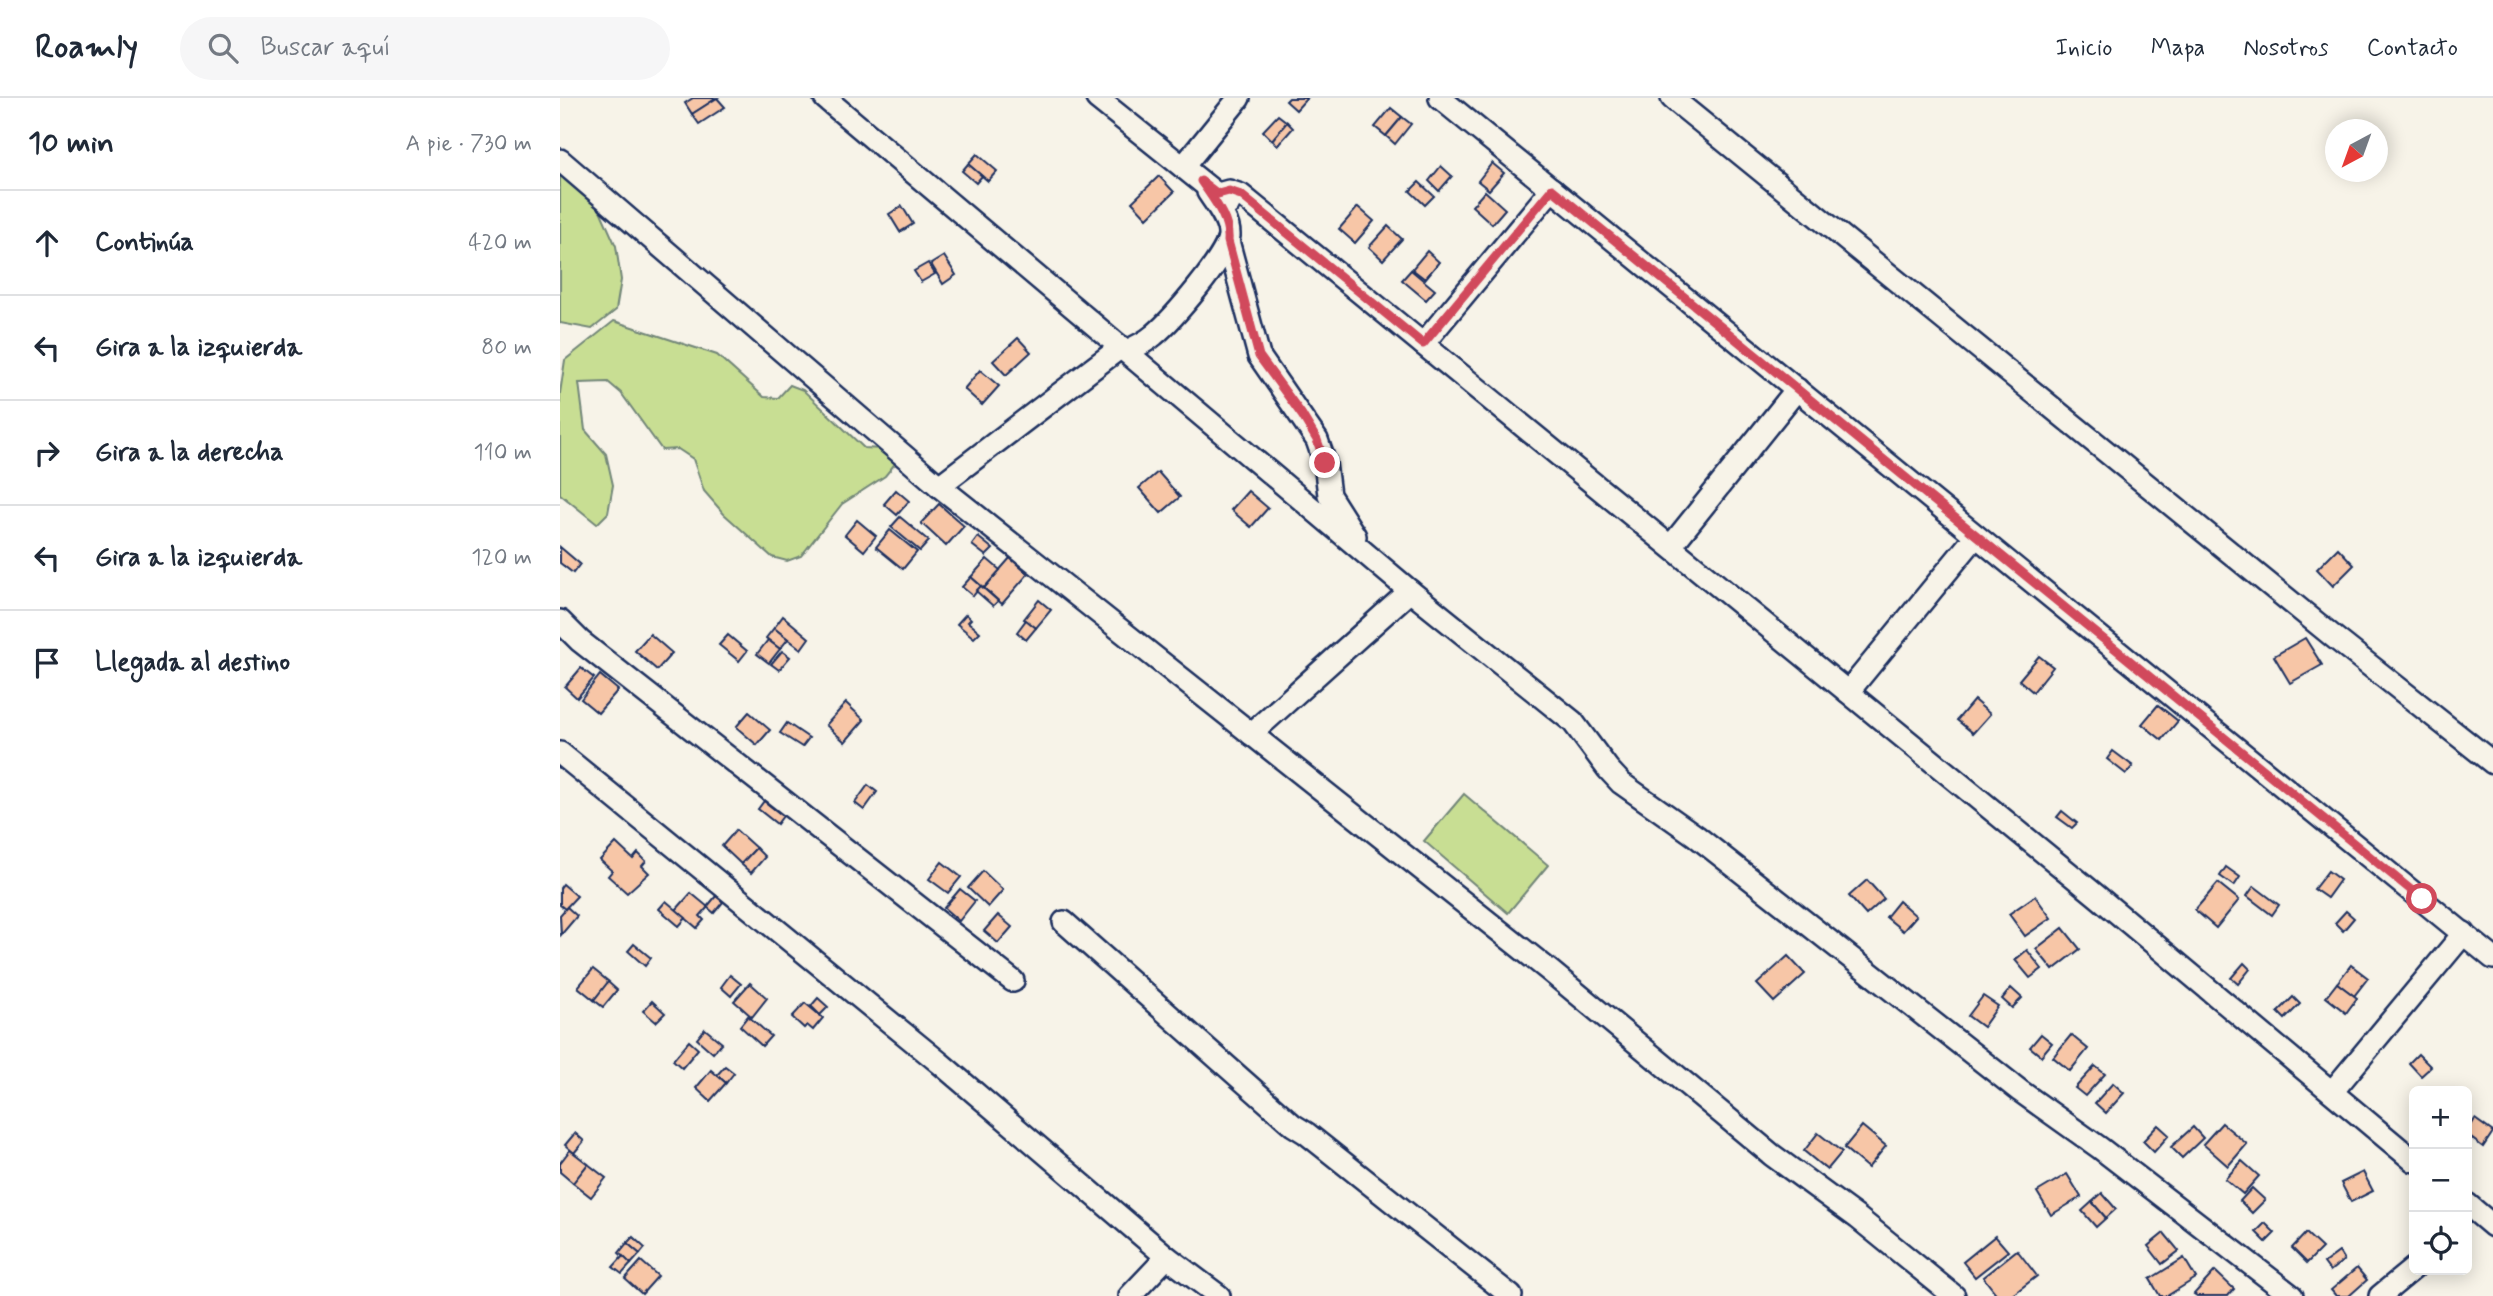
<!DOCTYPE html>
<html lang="es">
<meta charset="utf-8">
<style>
:root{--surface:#fff;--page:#f6f6f7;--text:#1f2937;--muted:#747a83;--line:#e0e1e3}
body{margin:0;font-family:Mynerve,sans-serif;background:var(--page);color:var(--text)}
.controls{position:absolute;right:21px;bottom:21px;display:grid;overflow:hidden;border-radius:10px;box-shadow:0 4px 18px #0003}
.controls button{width:63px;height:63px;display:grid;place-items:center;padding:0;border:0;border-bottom:2px solid var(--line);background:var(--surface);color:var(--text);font:35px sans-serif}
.compass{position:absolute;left:1765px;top:21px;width:63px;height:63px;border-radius:50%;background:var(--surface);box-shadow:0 4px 18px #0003;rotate:221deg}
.stop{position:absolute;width:21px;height:21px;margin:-16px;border:5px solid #d1495b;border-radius:50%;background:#fff}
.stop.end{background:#d1495b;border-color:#fff;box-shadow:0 2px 7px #0008}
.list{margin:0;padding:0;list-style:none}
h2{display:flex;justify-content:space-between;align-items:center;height:91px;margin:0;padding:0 28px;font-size:30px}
h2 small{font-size:23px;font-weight:400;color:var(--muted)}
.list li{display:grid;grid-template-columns:46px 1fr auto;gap:21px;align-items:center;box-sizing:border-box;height:105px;padding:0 28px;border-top:2px solid var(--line)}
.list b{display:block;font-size:26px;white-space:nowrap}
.list em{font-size:23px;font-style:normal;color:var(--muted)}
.icon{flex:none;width:38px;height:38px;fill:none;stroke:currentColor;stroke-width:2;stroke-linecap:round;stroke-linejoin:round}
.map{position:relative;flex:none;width:1933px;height:1198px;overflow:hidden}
header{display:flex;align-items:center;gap:42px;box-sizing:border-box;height:98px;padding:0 35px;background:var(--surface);border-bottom:2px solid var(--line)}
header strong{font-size:33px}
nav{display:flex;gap:38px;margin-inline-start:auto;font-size:24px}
.search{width:490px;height:63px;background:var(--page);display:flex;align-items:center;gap:18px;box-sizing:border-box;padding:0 24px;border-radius:38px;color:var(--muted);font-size:26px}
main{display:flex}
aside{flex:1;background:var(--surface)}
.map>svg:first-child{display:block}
.green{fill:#c8de93;stroke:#728678;stroke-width:2}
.building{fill:#f7c6a7;stroke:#1b2f5e;stroke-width:2}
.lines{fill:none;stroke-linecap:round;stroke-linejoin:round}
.minor-casing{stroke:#1b2f5e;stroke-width:26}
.minor{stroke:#f7f3e8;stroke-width:21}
.route{stroke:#d1495b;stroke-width:9}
</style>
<header>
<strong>Roamly</strong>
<div class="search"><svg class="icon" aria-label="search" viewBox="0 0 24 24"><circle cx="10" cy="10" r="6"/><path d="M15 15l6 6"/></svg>Buscar aquí</div>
<nav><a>Inicio</a><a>Mapa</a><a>Nosotros</a><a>Contacto</a></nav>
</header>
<main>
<aside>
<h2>10 min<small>A pie · 730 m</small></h2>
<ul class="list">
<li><svg class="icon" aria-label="ahead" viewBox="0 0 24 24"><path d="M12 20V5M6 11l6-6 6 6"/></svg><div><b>Continúa</b></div><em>420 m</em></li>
<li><svg class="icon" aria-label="left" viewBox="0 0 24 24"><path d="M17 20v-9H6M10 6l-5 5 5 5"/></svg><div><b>Gira a la izquierda</b></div><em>80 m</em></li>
<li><svg class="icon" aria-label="right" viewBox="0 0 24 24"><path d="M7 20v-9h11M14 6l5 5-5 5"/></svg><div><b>Gira a la derecha</b></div><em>110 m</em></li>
<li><svg class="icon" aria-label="left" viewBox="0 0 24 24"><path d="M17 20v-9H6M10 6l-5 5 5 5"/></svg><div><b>Gira a la izquierda</b></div><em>120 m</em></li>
<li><svg class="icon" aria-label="arrive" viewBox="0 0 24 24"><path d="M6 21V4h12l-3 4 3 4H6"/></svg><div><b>Llegada al destino</b></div></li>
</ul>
</aside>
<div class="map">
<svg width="1933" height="1198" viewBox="0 0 1933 1198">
<rect width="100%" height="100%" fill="#f7f3e8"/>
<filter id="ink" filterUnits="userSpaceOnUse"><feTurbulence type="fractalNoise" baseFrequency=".0143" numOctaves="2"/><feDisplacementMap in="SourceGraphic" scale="14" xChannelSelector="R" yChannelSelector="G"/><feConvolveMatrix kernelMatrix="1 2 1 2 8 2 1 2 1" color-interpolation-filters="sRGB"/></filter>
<g filter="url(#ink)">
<g class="green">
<path d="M 0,59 L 31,92 L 56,148 L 61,182 L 56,212 L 32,231 L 0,225 Z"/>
<path d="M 54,223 L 157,257 L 204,299 L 218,300 L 230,287 L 243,292 L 304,350 L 342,352 L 343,356 L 325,378 L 282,406 L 241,458 L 227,463 L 212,459 L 164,416 L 144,393 L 133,361 L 118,351 L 102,352 L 61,295 L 48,284 L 19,285 L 25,332 L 46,356 L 53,387 L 48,415 L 37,426 L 0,396 L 0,295 L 5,262 Z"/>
<path d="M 904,696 L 988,767 L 948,815 L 864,743 Z"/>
</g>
<g class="building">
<path d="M 133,0 L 157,0 L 132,16 L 125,5 Z"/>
<path d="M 157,0 L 165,9 L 139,26 L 132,16 Z"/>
<path d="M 729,0 L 747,0 L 736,12 L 726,3 Z"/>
<path d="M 831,10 L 842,19 L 826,38 L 815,29 Z"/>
<path d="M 718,17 L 727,24 L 712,42 L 703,33 Z"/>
<path d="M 842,19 L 851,26 L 835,46 L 826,38 Z"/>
<path d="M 727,24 L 733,30 L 718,47 L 712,42 Z"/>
<path d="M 417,56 L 437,73 L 428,83 L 408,66 Z"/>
<path d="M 932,65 L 944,75 L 929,92 L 918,83 Z"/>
<path d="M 408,66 L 422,78 L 416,85 L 402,73 Z"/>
<path d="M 881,68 L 892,78 L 879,93 L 869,83 Z"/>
<path d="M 599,78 L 614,94 L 587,120 L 572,104 Z"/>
<path d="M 859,84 L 874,98 L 865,107 L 850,93 Z"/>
<path d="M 925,93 L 945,111 L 932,126 L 912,108 Z"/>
<path d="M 342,108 L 353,126 L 340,134 L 329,116 Z"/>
<path d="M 798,109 L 814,123 L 795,145 L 779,131 Z"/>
<path d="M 828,128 L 842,141 L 823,162 L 809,149 Z"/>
<path d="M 867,153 L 879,164 L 865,181 L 852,171 Z"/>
<path d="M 384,158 L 396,177 L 383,186 L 371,166 Z"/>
<path d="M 368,165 L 375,176 L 361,184 L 354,173 Z"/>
<path d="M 851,172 L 875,192 L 866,202 L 842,182 Z"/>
<path d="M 458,240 L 471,254 L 446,277 L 433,263 Z"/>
<path d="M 420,272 L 439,288 L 422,307 L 404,291 Z"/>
<path d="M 598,374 L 620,399 L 601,415 L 579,390 Z"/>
<path d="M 336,392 L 349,403 L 337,417 L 324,406 Z"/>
<path d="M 688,393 L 708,410 L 691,429 L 671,412 Z"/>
<path d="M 379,406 L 404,428 L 386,448 L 361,425 Z"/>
<path d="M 340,419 L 369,443 L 360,453 L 331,429 Z"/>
<path d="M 297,422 L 316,438 L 304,453 L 285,437 Z"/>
<path d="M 330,432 L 357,454 L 343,471 L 316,449 Z"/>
<path d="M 418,439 L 433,451 L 426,458 L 412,447 Z"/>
<path d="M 0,449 L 20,466 L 13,475 L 0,465 Z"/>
<path d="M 1778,450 L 1794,467 L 1773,488 L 1757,471 Z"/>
<path d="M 450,460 L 468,476 L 442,506 L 424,490 Z"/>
<path d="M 427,461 L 440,472 L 424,490 L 411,479 Z"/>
<path d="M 411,479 L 421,488 L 413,498 L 402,489 Z"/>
<path d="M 421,488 L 438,503 L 433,508 L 416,493 Z"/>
<path d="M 479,502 L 491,512 L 476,530 L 464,521 Z"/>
<path d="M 406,516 L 411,521 L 408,524 L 420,534 L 414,540 L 397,526 Z"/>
<path d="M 223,518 L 249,540 L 241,551 L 214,530 Z"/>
<path d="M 466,522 L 476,530 L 466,542 L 457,534 Z"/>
<path d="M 214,530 L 228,541 L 220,551 L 206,540 Z"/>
<path d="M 90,536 L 112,555 L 97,572 L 75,553 Z"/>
<path d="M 168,537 L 187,553 L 179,563 L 159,547 Z"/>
<path d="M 1745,540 L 1762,567 L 1730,585 L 1714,558 Z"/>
<path d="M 208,542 L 220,551 L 209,565 L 197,556 Z"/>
<path d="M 222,553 L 230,559 L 219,572 L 211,566 Z"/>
<path d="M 1479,558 L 1493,569 L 1473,594 L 1459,582 Z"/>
<path d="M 21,570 L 34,580 L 17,600 L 5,589 Z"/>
<path d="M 40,577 L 58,592 L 38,615 L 21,601 Z"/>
<path d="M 1414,602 L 1430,616 L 1413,635 L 1397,622 Z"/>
<path d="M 286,605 L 304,622 L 285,644 L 266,627 Z"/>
<path d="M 1598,607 L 1618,623 L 1602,642 L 1582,626 Z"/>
<path d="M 189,614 L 210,632 L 197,647 L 176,629 Z"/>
<path d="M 227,625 L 249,640 L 242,649 L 220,635 Z"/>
<path d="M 1553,653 L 1573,668 L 1566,676 L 1547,661 Z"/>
<path d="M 308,687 L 317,694 L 304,712 L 295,705 Z"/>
<path d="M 204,703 L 223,718 L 217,726 L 198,711 Z"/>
<path d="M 1502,713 L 1517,725 L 1512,730 L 1497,719 Z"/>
<path d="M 176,732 L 196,750 L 181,766 L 162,748 Z"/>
<path d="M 56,745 L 73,761 L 78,755 L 86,763 L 82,768 L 89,775 L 67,795 L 48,778 L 52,773 L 40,762 Z"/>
<path d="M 196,750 L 205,759 L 191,775 L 181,766 Z"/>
<path d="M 382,764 L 401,779 L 388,795 L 369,781 Z"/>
<path d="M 1666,769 L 1680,779 L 1674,788 L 1660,778 Z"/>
<path d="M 423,773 L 443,792 L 428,809 L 408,790 Z"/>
<path d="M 1768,773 L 1780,782 L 1767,800 L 1754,791 Z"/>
<path d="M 1307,782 L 1324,801 L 1306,817 L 1289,798 Z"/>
<path d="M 1658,785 L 1679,802 L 1656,830 L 1635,812 Z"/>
<path d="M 3,786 L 17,798 L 5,811 L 0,807 L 0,790 Z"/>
<path d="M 1694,788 L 1719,807 L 1712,817 L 1687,798 Z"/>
<path d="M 400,791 L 415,803 L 399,823 L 384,810 Z"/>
<path d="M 131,795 L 148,809 L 140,818 L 144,822 L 137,830 L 116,812 Z"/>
<path d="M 156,798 L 163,804 L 154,815 L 147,809 Z"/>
<path d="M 1475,798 L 1491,820 L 1465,838 L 1449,816 Z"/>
<path d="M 106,803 L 126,820 L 119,828 L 99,811 Z"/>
<path d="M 1339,803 L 1356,818 L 1343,833 L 1326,819 Z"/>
<path d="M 7,809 L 17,818 L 1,837 L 0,817 Z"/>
<path d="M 1786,813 L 1794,820 L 1783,833 L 1775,825 Z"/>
<path d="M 438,817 L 452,829 L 438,845 L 424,833 Z"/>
<path d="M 1503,830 L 1520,851 L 1493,872 L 1476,851 Z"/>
<path d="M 74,846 L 91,860 L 85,868 L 68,853 Z"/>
<path d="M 1467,852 L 1482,871 L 1470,880 L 1455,862 Z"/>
<path d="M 1228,858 L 1245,876 L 1214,904 L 1197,886 Z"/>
<path d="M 1684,865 L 1690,871 L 1678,886 L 1671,880 Z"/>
<path d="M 1791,867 L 1808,880 L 1794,898 L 1777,885 Z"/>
<path d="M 33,871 L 49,884 L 34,902 L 18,889 Z"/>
<path d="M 170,877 L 181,886 L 171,898 L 161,889 Z"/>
<path d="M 48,884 L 57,892 L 43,909 L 34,902 Z"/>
<path d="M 190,885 L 207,900 L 192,919 L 174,903 Z"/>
<path d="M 1777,885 L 1797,900 L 1786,915 L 1766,899 Z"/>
<path d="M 1451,890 L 1462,900 L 1452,910 L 1442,901 Z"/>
<path d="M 1423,898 L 1438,908 L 1423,929 L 1408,918 Z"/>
<path d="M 1733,899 L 1740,906 L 1725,921 L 1718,914 Z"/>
<path d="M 258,900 L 268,909 L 260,917 L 251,908 Z"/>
<path d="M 92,903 L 105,915 L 96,924 L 83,913 Z"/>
<path d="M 245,905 L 263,920 L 253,932 L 247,927 L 244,930 L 232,919 Z"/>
<path d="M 188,918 L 211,938 L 202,948 L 180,928 Z"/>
<path d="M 145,931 L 162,945 L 153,955 L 137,941 Z"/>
<path d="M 1481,936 L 1492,945 L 1481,958 L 1470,949 Z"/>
<path d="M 1511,937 L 1528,951 L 1510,973 L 1493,959 Z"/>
<path d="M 129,943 L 138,951 L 122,970 L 113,962 Z"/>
<path d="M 1858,956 L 1871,969 L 1861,978 L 1849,965 Z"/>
<path d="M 165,968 L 174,975 L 166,985 L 157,977 Z"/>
<path d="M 1535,968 L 1545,976 L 1525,998 L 1515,990 Z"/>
<path d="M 151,972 L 166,985 L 150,1003 L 136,990 Z"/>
<path d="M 1553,985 L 1564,995 L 1546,1015 L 1535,1005 Z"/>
<path d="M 1915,1021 L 1933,1034 L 1923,1049 L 1907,1037 L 1907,1034 Z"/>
<path d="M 1662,1025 L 1687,1046 L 1668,1068 L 1643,1046 Z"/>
<path d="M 1598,1027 L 1609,1037 L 1594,1054 L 1583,1043 Z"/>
<path d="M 1302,1028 L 1326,1048 L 1308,1070 L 1284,1050 Z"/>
<path d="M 1633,1029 L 1643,1040 L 1622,1060 L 1611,1049 Z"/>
<path d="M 15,1035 L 24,1043 L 14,1055 L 5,1047 Z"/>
<path d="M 1258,1035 L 1282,1054 L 1267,1072 L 1244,1053 Z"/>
<path d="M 10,1052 L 28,1066 L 13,1085 L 0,1074 L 0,1065 Z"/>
<path d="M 1682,1063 L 1699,1078 L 1683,1096 L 1665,1081 Z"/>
<path d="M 28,1066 L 46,1080 L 31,1099 L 13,1085 Z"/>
<path d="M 1803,1074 L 1813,1093 L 1791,1104 L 1781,1085 Z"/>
<path d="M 1507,1076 L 1521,1099 L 1491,1117 L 1477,1094 Z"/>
<path d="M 1692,1090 L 1705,1102 L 1692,1115 L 1680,1103 Z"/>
<path d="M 1542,1095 L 1556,1111 L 1546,1120 L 1532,1104 Z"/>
<path d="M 1532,1104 L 1546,1120 L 1536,1129 L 1522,1113 Z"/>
<path d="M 1705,1125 L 1715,1135 L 1706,1144 L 1696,1134 Z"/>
<path d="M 1604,1135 L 1619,1153 L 1602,1166 L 1588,1148 Z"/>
<path d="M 1746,1135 L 1762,1150 L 1747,1165 L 1732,1150 Z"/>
<path d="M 1435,1138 L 1448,1153 L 1415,1179 L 1403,1164 Z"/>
<path d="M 73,1139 L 85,1150 L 80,1156 L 67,1145 Z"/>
<path d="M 67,1145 L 80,1156 L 71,1166 L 59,1155 Z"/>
<path d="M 1457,1152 L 1477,1178 L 1451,1198 L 1438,1198 L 1423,1179 Z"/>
<path d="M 1779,1154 L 1784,1162 L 1770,1173 L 1764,1165 Z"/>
<path d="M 63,1158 L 71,1166 L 62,1176 L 53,1169 Z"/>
<path d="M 1624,1160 L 1636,1180 L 1607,1198 L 1600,1198 L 1590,1181 Z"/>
<path d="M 81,1163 L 98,1178 L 82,1196 L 65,1181 Z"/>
<path d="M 1797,1170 L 1807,1182 L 1789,1198 L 1776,1198 L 1771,1192 Z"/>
<path d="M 1655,1173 L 1674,1191 L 1668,1198 L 1637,1198 L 1634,1196 Z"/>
</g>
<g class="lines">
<defs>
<g id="minor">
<path d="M 265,0 L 850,493 L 1013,624 L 1048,671 L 1061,685 L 1136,738 L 1460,993 L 1540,1050 L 1732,1198"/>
<path d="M 537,0 L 669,106"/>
<path d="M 880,0 L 1933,860"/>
<path d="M 1112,0 L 1775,540 L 1933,665"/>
<path d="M 0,62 L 379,388 L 990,873 L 1212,1057 L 1298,1120 L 1394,1198"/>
<path d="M 623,69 L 679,0"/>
<path d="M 658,96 L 669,93 L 681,97 L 1537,798 L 1854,1063"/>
<path d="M 668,143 L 699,258 L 757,342 L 765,365 L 769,397 L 795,438"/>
<path d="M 863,246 L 992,91"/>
<path d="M 566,253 C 576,249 586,244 594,237 C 612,222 667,159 669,138 C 670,123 656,106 648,94"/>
<path d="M 379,388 L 561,249"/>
<path d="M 1111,448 L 1237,291"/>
<path d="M 0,523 L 20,543 L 453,883"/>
<path d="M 1288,594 L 1416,438"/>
<path d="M 691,636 L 850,493"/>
<path d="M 0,655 L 380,965 L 607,1159 L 659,1198"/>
<path d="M 504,824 L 733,1027 L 746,1035 L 951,1198"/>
<path d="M 1772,994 L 1904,835"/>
<path d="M 1907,1106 L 1933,1128"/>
<path d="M 570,1198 L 607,1159"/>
<path d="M 1820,1198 L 1854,1170"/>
</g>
</defs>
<use href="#minor" class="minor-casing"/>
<use href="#minor" class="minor"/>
</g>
</g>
<g class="lines" filter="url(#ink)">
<path class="route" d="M 765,365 L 757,342 L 742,317 L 699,258 L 668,143 C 670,121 653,101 641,83 L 658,96 L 669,93 L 681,97 L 863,246 L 992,91 L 1862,801"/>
</g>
</svg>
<div class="controls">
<button>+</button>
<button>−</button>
<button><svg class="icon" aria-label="locate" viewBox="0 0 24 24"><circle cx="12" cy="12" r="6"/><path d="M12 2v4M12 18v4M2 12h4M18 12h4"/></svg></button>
</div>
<svg class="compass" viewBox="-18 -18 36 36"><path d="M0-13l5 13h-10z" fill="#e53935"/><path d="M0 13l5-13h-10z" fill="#747a83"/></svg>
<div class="stop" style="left:1862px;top:801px"></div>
<div class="stop end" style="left:765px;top:365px"></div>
</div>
</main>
